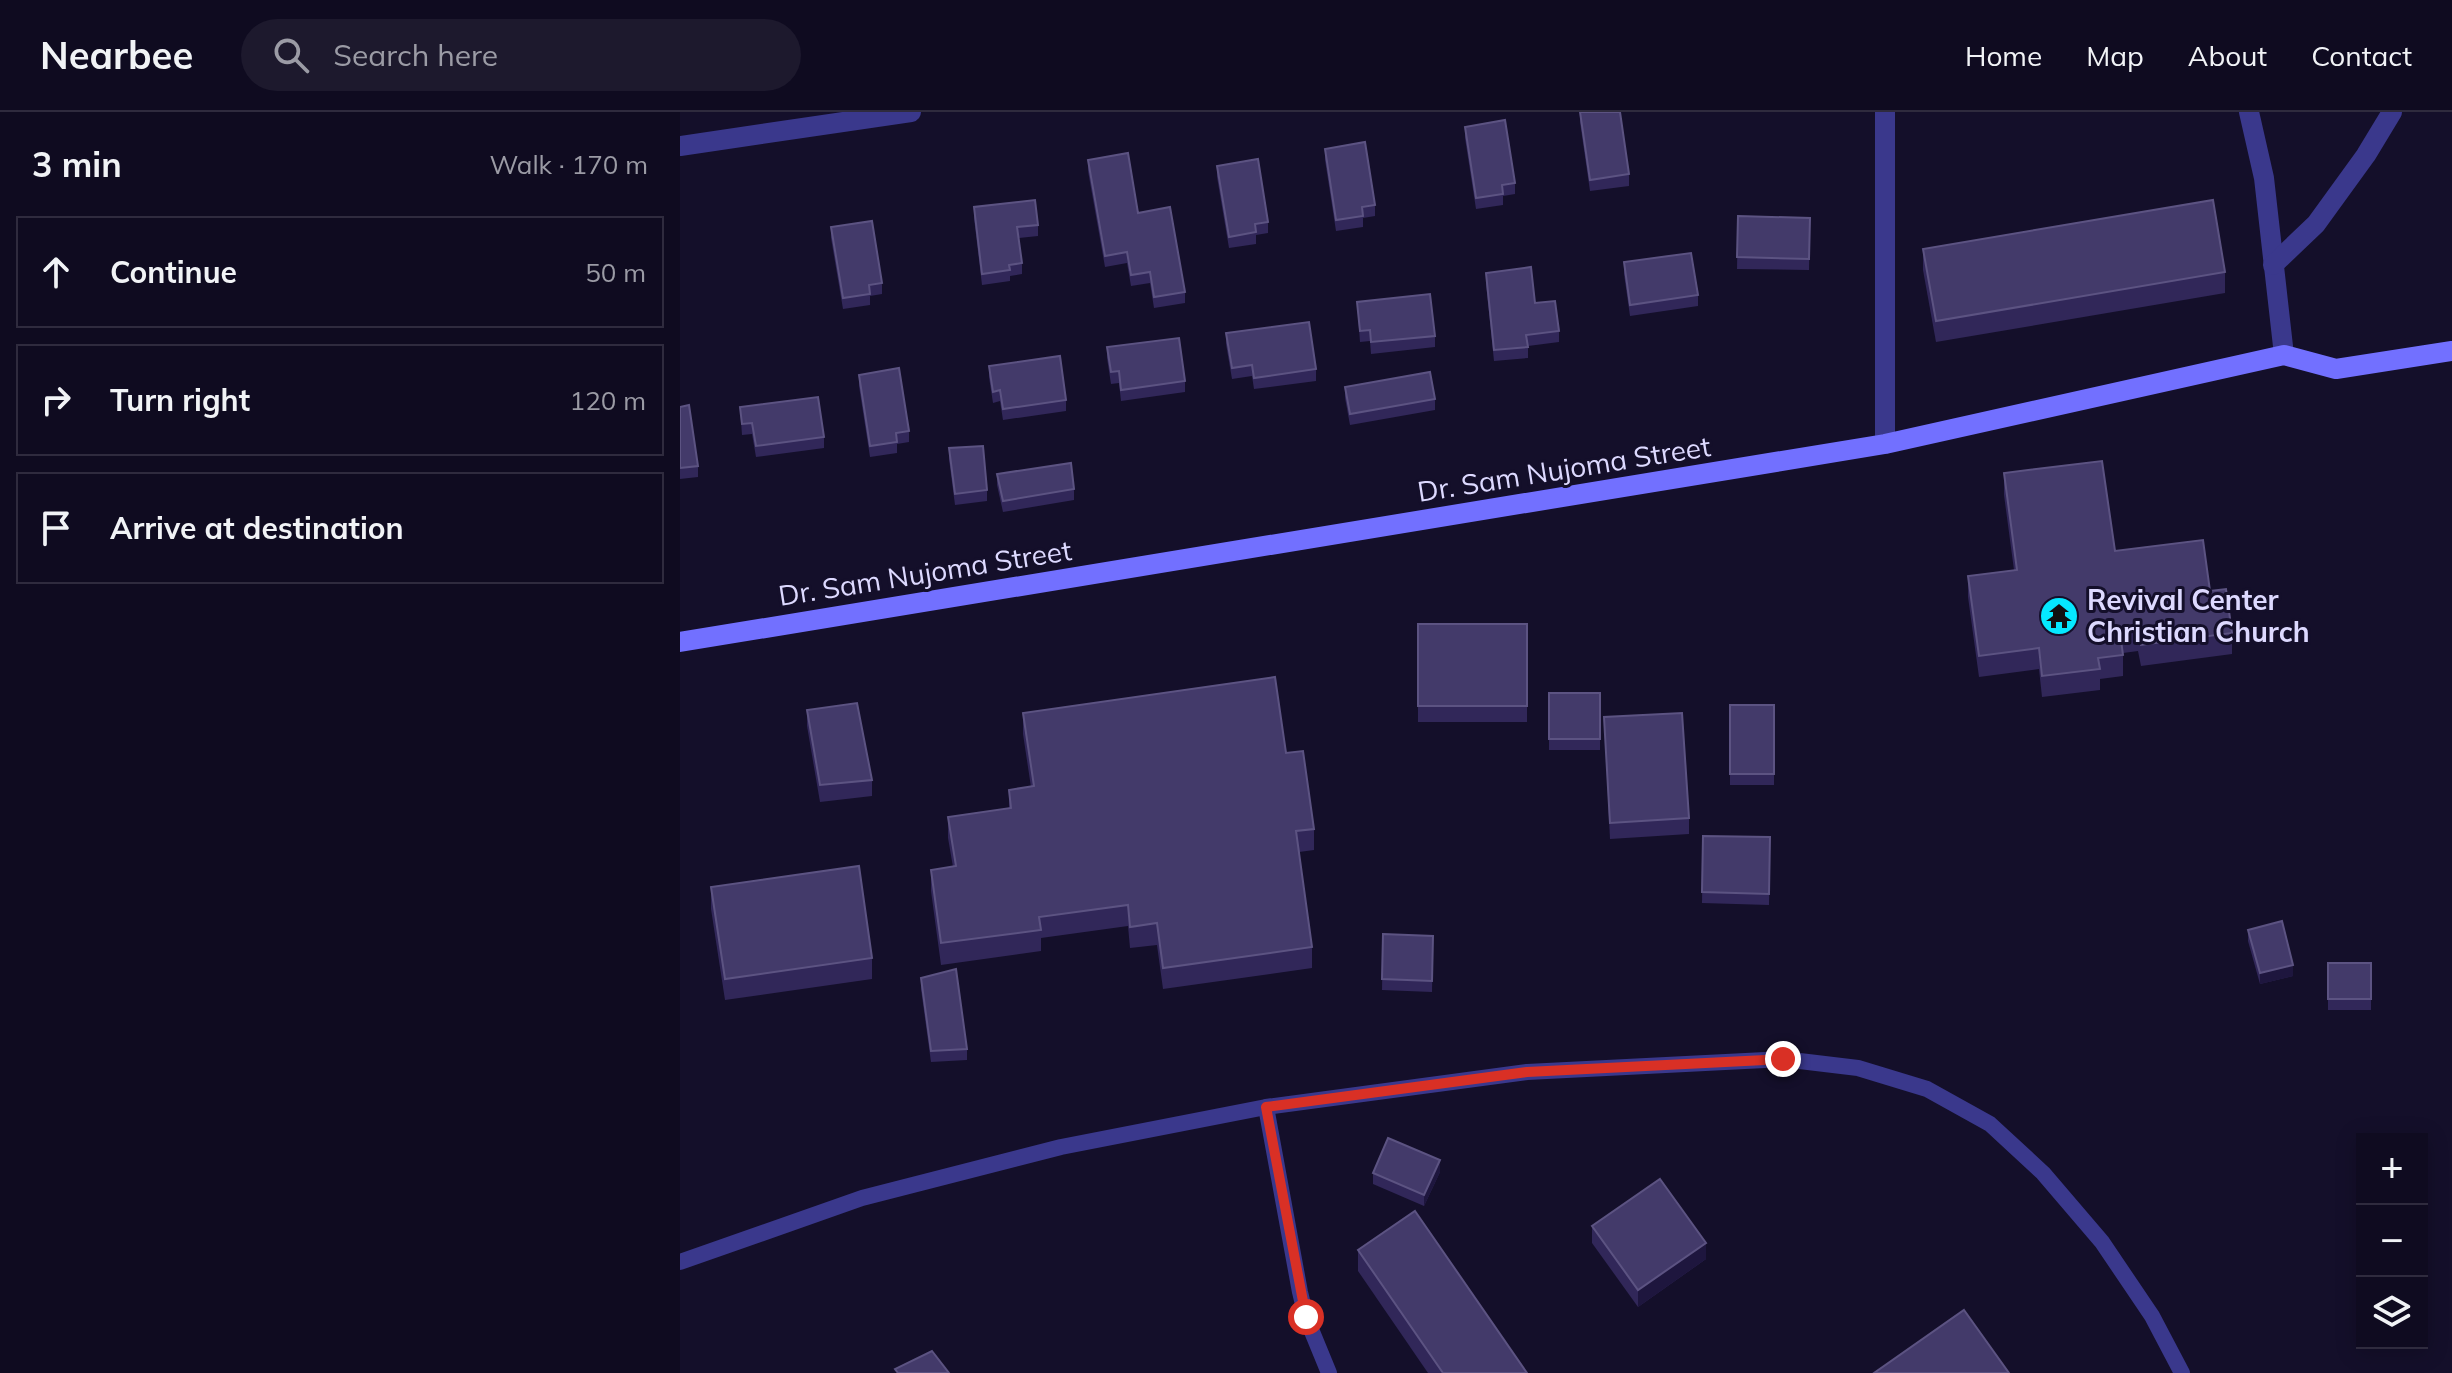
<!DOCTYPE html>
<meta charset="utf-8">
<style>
:root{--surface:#0f0b20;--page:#1d192d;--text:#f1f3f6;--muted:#9b9ba5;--line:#2f2b3e}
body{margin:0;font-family:Mulish,sans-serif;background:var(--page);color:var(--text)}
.controls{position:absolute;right:24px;bottom:24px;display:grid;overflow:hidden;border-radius:0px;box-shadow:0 4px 20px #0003}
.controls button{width:72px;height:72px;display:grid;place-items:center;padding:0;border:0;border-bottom:2px solid var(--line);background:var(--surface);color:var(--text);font:40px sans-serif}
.stop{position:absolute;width:24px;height:24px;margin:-18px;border:6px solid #d93025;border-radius:50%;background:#fff}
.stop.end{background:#d93025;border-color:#fff;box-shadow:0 2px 8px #0008}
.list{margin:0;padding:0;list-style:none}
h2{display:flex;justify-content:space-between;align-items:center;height:104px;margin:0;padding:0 32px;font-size:34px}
h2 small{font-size:26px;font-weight:400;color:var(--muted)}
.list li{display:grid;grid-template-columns:52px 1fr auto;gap:24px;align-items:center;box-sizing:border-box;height:112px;margin:0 16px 16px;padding:0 16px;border:2px solid var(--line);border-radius:0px}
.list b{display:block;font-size:30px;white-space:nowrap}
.list em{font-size:26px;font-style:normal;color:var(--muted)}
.icon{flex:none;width:44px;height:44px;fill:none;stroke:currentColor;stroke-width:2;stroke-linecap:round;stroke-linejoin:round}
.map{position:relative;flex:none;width:1772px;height:1261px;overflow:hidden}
header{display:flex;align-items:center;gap:48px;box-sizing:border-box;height:112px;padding:0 40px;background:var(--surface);border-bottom:2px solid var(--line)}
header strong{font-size:38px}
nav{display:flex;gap:44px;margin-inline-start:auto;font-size:28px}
.search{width:560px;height:72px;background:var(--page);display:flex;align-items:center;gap:20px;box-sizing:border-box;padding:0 28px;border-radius:44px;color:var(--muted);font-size:30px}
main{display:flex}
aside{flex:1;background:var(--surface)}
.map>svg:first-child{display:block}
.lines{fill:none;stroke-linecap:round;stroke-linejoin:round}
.lane{stroke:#3a388c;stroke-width:16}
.street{stroke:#3a388c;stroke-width:20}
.secondary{stroke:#7270ff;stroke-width:20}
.wall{fill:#312759}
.shaded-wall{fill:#1e163e}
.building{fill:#433a6a;stroke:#5c5382;stroke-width:2}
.route{stroke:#d93025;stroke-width:10}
.labels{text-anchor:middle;stroke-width:6;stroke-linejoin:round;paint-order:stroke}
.street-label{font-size:28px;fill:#ddd9ff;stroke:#140f2a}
.poi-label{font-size:28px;font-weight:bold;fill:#ddd9ff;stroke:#140f2a;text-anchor:start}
</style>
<header>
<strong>Nearbee</strong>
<div class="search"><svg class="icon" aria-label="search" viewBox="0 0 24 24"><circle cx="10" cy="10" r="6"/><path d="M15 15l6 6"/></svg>Search here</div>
<nav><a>Home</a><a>Map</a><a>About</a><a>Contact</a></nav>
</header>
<main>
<aside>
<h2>3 min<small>Walk · 170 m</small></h2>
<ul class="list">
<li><svg class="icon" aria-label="ahead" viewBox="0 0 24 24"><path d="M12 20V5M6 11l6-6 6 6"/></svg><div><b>Continue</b></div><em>50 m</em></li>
<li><svg class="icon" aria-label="right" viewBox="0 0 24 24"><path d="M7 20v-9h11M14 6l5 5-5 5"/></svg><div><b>Turn right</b></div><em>120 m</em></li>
<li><svg class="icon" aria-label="arrive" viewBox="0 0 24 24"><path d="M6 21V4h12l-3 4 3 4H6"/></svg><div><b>Arrive at destination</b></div></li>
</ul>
</aside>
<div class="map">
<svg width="1772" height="1261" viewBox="0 0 1772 1261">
<rect width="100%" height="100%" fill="#140f2a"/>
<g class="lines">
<g class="lane">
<path d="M 586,995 L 620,1180 L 626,1205 L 649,1261"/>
<path d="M 0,1150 L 182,1086 L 381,1035 L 586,995 L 847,960 L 1103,947 L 1178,956 L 1247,977 L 1310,1012 L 1363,1061 L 1422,1130 L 1472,1204 L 1502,1261"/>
</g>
<g class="street">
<path d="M 1205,0 L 1205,332"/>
<path d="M 1569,0 L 1584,66 L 1604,243"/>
<path d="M 0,34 L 231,0"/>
<path d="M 1593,153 L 1636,112 L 1686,43 L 1712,0"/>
</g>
<path class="secondary" d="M 0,530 L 1205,332 L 1604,243 L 1656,257 L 1772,239"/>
</g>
<g class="wall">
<path d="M 900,0 L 949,62 L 949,74 L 910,79 L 900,10 Z"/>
<path d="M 785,15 L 835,71 L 835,82 L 823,84 L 823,93 L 796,97 L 785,26 Z"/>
<path d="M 645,37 L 695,93 L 695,104 L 683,106 L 683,115 L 656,119 L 645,48 Z"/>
<path d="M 408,48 L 458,101 L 505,180 L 505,191 L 474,196 L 470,171 L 451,174 L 447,151 L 425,155 L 408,59 Z"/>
<path d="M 537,54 L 588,110 L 588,121 L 576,123 L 576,132 L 549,136 L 537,65 Z"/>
<path d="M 294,95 L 358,113 L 358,124 L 339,126 L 342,151 L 342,162 L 330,164 L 330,169 L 302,173 L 294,106 Z"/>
<path d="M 1058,104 L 1130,106 L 1129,158 L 1057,157 Z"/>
<path d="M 151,115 L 202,171 L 202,182 L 190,184 L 190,193 L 163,197 L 151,126 Z"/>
<path d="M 1243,137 L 1545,160 L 1545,181 L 1256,230 L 1243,158 Z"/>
<path d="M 944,150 L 1018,183 L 1018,194 L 950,204 L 944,162 Z"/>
<path d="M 806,161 L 855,191 L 879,219 L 879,230 L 848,234 L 848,246 L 814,249 L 806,172 Z"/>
<path d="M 677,190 L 755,224 L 755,235 L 691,242 L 690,229 L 680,230 Z"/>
<path d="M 546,221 L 636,257 L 636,269 L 574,277 L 572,264 L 552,267 L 546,232 Z"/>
<path d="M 427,235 L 505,269 L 505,280 L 441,289 L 439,271 L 431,272 L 427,246 Z"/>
<path d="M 309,254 L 386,288 L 386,299 L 323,308 L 320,289 L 313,291 L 309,265 Z"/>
<path d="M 179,263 L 229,319 L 229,330 L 217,332 L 217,341 L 190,345 L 179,274 Z"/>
<path d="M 665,275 L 755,287 L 755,298 L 670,313 L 665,286 Z"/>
<path d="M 0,295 L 18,354 L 18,365 L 0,367 Z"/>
<path d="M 60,295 L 144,325 L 144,336 L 76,345 L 72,322 L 62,323 Z"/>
<path d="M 269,336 L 307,378 L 307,389 L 275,393 L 269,347 Z"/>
<path d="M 1324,361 L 1435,439 L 1530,479 L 1552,521 L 1552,542 L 1461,554 L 1458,539 L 1443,541 L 1443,564 L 1420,567 L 1420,578 L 1362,585 L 1359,557 L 1299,565 L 1288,485 L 1288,464 L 1334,458 L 1324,383 Z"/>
<path d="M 317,362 L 394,377 L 394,388 L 323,400 L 317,373 Z"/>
<rect x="738" y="512" width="109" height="98"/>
<rect x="869" y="581" width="51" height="57"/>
<rect x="1050" y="593" width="44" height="80"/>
<path d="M 127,598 L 192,668 L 192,684 L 140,690 L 127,614 Z"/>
<path d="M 343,601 L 606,641 L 634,717 L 634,738 L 619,740 L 632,835 L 632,856 L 483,877 L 477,833 L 450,836 L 448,814 L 361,826 L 361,839 L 261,853 L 251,779 L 251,758 L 273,755 L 268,726 L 268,705 L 329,697 L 329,678 L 351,675 L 343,622 Z"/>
<path d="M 924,605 L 1009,706 L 1009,722 L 930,727 Z"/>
<path d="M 1023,724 L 1090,725 L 1089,793 L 1022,791 Z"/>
<path d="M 31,775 L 192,846 L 192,867 L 45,888 L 31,797 Z"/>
<path d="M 1568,818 L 1613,864 L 1580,872 L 1568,829 Z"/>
<path d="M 703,822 L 753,824 L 752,880 L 702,878 Z"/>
<rect x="1648" y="851" width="43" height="47"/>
<path d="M 241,866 L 287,937 L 287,948 L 251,950 L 241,877 Z"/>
<path d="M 760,1060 L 744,1094 L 693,1072 L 693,1061 Z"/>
<path d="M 912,1114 L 1026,1147 L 958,1195 L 912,1131 Z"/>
<path d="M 678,1138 L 847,1261 L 748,1261 L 678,1159 Z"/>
</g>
<g class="shaded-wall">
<path d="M 1613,853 L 1613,864 L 1580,872 L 1580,861 Z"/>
<path d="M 760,1048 L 760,1060 L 744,1094 L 744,1083 Z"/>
<path d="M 1026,1131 L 1026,1147 L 958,1195 L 958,1178 Z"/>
</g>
<g class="building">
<path d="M 900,0 L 940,0 L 949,62 L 910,68 Z"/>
<path d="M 825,8 L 835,71 L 822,73 L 823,82 L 796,86 L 785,15 Z"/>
<path d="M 685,30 L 695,93 L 682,95 L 683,104 L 656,108 L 645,37 Z"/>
<path d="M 448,41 L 458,101 L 490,95 L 505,180 L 474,185 L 470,160 L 451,163 L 447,140 L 425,144 L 408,48 Z"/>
<path d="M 578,47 L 588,110 L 575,112 L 576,120 L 549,125 L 537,54 Z"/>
<path d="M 355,88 L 358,113 L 337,115 L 342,151 L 329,153 L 330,158 L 302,162 L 294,95 Z"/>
<path d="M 1533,88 L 1545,160 L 1256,209 L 1243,137 Z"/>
<path d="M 1058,104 L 1130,106 L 1129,147 L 1057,145 Z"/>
<path d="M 192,109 L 202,171 L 189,173 L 190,182 L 163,186 L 151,115 Z"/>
<path d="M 1011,141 L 1018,183 L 950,193 L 944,150 Z"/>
<path d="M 851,155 L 855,191 L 875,189 L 879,219 L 846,223 L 848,235 L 814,238 L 806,161 Z"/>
<path d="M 750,182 L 755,224 L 691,230 L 690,218 L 680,219 L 677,190 Z"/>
<path d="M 629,210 L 636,257 L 574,266 L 572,253 L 552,256 L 546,221 Z"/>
<path d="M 499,226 L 505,269 L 441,278 L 439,259 L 431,260 L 427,235 Z"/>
<path d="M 380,244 L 386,288 L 323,297 L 320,278 L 313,280 L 309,254 Z"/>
<path d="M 219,256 L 229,319 L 216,321 L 217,330 L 190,334 L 179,263 Z"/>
<path d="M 750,260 L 755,287 L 670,302 L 665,275 Z"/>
<path d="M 138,285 L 144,325 L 76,334 L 72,311 L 62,312 L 60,295 Z"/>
<path d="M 9,293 L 18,354 L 0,356 L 0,295 Z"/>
<path d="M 303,334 L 307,378 L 275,382 L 269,336 Z"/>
<path d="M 1422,349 L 1435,439 L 1523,428 L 1530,479 L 1546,477 L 1552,521 L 1461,533 L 1458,518 L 1440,521 L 1443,543 L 1418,546 L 1420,557 L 1362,564 L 1359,536 L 1299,544 L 1288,464 L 1337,458 L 1324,361 Z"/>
<path d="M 391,351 L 394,377 L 323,389 L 317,362 Z"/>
<rect x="738" y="512" width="109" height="82"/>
<path d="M 595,565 L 606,641 L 623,639 L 634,717 L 616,719 L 632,835 L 483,856 L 477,811 L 450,815 L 448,793 L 359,805 L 361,818 L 261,831 L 251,758 L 276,754 L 268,705 L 331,696 L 329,678 L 354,674 L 343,601 Z"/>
<rect x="869" y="581" width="51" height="46"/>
<path d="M 177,591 L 192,668 L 140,673 L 127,598 Z"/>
<rect x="1050" y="593" width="44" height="69"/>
<path d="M 1002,601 L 1009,706 L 930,711 L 924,605 Z"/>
<path d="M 1023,724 L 1090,725 L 1089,782 L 1022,780 Z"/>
<path d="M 179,754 L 192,846 L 45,867 L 31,775 Z"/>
<path d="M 1602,809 L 1613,853 L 1580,861 L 1568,818 Z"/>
<path d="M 703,822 L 753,824 L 752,869 L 702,867 Z"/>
<rect x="1648" y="851" width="43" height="36"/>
<path d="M 276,857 L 287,937 L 251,939 L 241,866 Z"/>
<path d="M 708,1026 L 760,1048 L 744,1083 L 693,1061 Z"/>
<path d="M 980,1067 L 1026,1131 L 958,1178 L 912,1114 Z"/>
<path d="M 735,1099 L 847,1261 L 763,1261 L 678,1138 Z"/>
<path d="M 1284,1198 L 1329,1261 L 1194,1261 Z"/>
<path d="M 252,1239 L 269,1261 L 218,1261 L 215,1257 Z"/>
</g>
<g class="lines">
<path class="route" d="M 626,1205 L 586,995 L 847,960 L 1103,947"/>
</g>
<defs>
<symbol id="temple-disc" viewBox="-11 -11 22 22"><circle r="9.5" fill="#05e8ff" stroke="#140f2a"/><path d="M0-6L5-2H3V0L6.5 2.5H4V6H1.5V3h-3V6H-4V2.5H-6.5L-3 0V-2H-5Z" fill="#111"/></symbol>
</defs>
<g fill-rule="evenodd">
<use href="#temple-disc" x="1357" y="482" width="44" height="44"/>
</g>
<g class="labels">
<g class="street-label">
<text transform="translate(884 357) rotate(-9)" y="10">Dr. Sam Nujoma Street</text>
<text transform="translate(245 461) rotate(-9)" y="10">Dr. Sam Nujoma Street</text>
</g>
<g class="poi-label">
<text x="1407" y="498">Revival Center<tspan x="1407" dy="32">Christian Church</tspan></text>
</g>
</g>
</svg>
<div class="controls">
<button>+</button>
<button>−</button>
<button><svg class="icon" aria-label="layers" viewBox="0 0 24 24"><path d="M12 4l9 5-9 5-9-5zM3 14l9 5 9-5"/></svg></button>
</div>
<div class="stop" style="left:626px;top:1205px"></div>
<div class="stop end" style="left:1103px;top:947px"></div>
</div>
</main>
